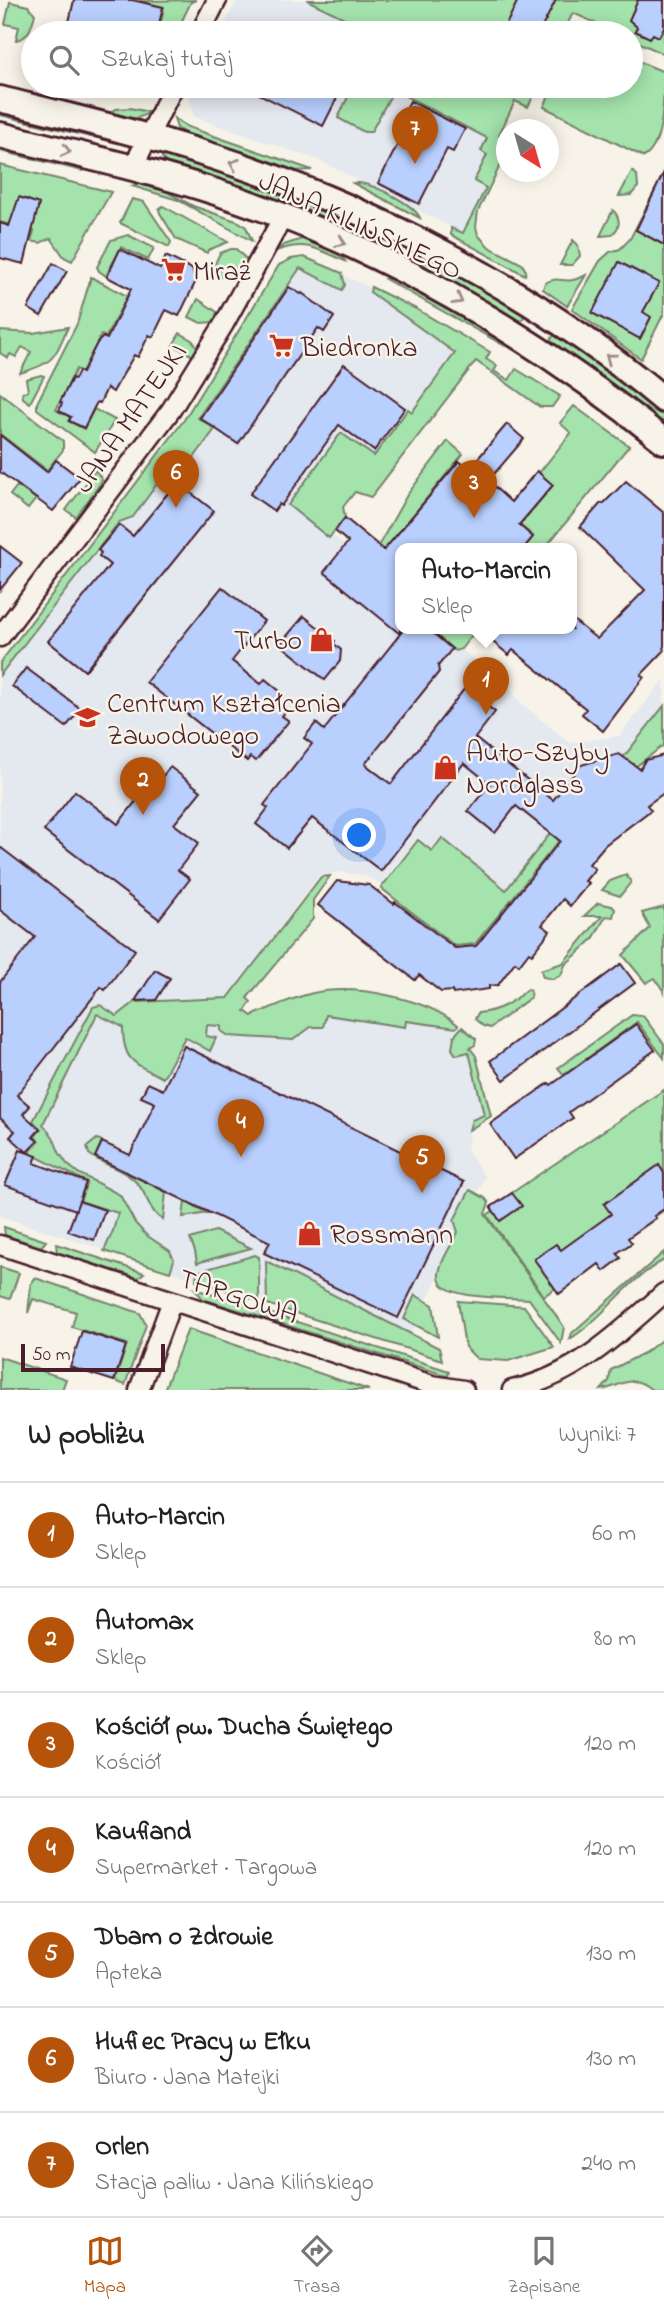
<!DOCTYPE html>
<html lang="pl">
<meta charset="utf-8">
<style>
:root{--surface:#fff;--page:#f2f2f2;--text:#222;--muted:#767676;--line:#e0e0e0;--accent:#b45309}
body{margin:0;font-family:"Indie Flower",sans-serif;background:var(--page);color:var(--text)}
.compass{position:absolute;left:496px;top:119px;width:63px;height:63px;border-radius:50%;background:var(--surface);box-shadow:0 4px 18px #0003;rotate:143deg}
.scale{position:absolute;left:21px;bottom:18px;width:144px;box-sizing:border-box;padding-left:7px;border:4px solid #4a1f2b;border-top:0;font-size:19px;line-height:24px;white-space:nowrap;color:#4a1f2b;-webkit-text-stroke:5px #f7f3e8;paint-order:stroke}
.you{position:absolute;left:360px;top:836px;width:24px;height:24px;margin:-18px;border:5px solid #fff;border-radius:50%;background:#1a73e8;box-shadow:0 0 0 10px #1a73e833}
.badge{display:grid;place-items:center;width:46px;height:46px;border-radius:50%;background:var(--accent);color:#fff;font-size:23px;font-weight:700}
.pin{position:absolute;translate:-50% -58px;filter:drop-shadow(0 2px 4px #0008)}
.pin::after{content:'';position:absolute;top:37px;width:24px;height:21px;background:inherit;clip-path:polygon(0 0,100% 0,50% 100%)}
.popup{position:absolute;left:395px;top:543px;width:182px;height:91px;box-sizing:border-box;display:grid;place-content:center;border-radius:14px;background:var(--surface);filter:drop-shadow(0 2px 5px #0005);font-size:23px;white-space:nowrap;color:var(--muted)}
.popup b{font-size:26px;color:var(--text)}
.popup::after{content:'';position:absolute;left:50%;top:100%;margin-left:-14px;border:14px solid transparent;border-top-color:var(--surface)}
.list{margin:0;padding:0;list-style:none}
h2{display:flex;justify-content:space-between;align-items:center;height:91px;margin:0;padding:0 28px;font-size:30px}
h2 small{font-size:23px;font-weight:400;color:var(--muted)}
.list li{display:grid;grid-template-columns:46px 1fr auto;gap:21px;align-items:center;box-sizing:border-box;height:105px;padding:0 28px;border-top:2px solid var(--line)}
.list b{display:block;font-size:26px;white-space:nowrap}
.list p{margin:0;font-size:23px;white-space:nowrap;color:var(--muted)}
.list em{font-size:23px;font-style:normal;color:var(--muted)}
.icon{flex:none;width:38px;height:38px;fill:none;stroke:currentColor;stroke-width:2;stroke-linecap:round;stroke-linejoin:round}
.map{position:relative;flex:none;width:664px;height:1390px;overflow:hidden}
.search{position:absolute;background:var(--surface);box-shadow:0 4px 18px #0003;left:21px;right:21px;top:21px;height:77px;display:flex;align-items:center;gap:18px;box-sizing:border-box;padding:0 24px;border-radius:38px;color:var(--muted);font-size:26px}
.sheet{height:826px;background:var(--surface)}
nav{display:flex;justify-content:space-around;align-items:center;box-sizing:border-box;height:98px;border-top:2px solid var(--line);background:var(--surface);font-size:19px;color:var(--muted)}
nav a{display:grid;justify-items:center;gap:4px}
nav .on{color:var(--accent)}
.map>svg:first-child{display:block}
.built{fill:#e4e8ef}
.green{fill:#a4e4ac;stroke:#77826c;stroke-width:2}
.building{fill:#b9cffe;stroke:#4a1f2b;stroke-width:2}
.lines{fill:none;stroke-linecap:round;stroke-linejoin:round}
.street-casing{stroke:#4a1f2b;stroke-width:23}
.secondary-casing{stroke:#4a1f2b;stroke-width:30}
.street{stroke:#f7f3e8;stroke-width:18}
.secondary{stroke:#f7f3e8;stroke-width:24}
.oneway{stroke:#a0898a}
.labels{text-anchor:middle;stroke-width:5;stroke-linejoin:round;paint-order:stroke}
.street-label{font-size:28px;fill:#4a1f2b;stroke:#f7f3e8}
.poi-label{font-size:28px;fill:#4a1f2b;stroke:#f7f3e8;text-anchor:start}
</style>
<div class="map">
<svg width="664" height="1390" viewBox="0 0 664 1390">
<rect width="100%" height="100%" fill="#f7f3e8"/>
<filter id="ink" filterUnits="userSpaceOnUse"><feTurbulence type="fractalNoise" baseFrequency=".0143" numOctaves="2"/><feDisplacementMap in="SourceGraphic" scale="14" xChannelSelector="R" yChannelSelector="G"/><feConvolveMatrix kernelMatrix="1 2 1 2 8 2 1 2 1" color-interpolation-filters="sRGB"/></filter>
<g filter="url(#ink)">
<g class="built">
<path d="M 237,0 L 501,0 L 484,33 L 220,33 Z"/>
<path d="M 193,86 L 521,86 L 492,141 L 486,187 L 463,233 L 316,159 L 194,117 L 189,93 Z"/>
<path d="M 304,258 L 371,288 L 475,344 L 379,469 L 303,512 L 369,564 L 360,576 L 400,609 L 400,629 L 426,629 L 455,652 L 462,650 L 510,689 L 523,705 L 570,743 L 619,736 L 664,679 L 664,708 L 570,821 L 563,816 L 506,889 L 442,836 L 432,849 L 418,837 L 381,884 L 363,875 L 338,872 L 319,876 L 224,1001 L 252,1020 L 291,1004 L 453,1028 L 475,1056 L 491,1116 L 469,1131 L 467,1150 L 485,1177 L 405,1347 L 0,1216 L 0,672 Z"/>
</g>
<g class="green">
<path d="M 196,0 L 191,2 L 176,33 L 159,33 L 164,7 L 139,1 Z"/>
<path d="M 307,0 L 664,0 L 664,54 L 631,39 L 631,33 L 618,33 L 573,13 L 563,33 L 375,33 Z"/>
<path d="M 10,2 L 28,6 L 35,14 C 32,25 29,39 16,40 L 19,27 L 5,24 Z"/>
<path d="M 631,58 L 664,72 C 664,96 664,146 644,157 L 544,107 L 553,86 L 631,86 Z"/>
<path d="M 353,86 L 383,86 L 393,91 L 371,132 L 364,132 L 338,118 Z"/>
<path d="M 386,86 L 538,86 L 528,107 L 515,101 L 499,135 L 506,139 L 506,153 L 478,211 L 476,227 L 478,235 L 489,247 L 522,264 L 526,271 L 525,275 L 451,235 L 451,228 L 463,233 L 486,188 L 474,181 L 487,155 L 481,151 L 487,138 Z"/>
<path d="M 130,108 L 149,112 C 136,122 124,118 109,114 L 116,109 Z"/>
<path d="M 0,110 L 93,133 L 91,137 L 0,115 Z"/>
<path d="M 174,118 L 188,127 L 312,170 L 294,171 L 281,167 L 186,134 L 177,128 Z"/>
<path d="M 0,147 L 84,168 L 83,171 L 0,151 Z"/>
<path d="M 165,153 L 317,205 L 401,245 L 393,244 L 352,226 L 311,217 L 167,165 L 162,157 Z"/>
<path d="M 0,165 L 111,192 L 72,261 L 64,257 L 51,238 L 40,243 L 31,241 L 34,231 L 0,222 Z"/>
<path d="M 632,171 L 637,175 L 638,187 L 631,195 L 619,196 Z"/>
<path d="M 664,173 L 664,313 L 641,359 L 572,309 L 600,261 L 610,252 L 620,249 L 630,239 Z"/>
<path d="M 140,182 L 160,188 L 193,206 L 239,222 L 246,227 L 252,241 L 178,200 L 132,186 Z"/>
<path d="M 353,183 C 369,181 414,204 420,218 Z"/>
<path d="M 132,199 L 144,202 L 171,242 L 169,247 L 120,223 Z"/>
<path d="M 163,206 L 228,242 L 208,250 L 207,253 L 176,239 L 160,213 L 159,209 Z"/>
<path d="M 613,210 C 621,219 621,228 611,235 L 600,236 Z"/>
<path d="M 128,235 L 154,248 L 148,260 L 121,247 L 106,276 L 99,271 L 97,267 L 111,240 Z"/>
<path d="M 302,239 L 340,254 L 345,261 C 317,249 307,240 276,251 L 284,245 Z"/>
<path d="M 573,240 L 578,245 L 580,256 L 572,265 L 560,265 Z"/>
<path d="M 231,249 L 236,249 L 247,260 L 241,271 L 228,265 L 221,277 L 211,272 L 220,253 Z"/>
<path d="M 304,257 L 342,273 L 345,285 L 342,290 L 300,268 L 198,418 L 215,429 L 185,470 L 173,462 L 133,517 L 119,522 L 0,675 L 0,663 L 184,420 L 279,265 L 291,259 Z"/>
<path d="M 432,258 L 526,313 L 519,325 L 417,266 Z"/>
<path d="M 586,275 L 567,306 L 543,289 L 545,283 C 560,274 564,287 586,275 Z"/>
<path d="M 91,277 L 127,296 L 106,337 L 101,335 L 82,372 L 76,369 L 56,410 L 70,417 L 68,421 L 84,429 L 94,409 L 115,420 L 95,452 L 37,409 L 37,403 L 77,324 Z"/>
<path d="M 391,278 L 507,343 L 505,346 L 385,279 Z"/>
<path d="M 371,287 L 416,309 L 490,352 L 486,359 L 497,366 L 494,371 L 509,380 L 516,369 L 560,396 L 552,407 L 540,407 L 476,361 L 371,497 L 355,492 L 343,507 L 345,517 L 329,538 L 288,505 L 341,433 L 374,456 L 408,409 L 412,412 L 455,353 L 370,292 Z"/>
<path d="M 198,299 L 217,312 L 214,322 L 201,323 L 189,317 Z"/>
<path d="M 68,327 C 54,358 55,363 20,373 L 31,352 L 22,347 L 16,357 L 10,354 L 8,358 L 0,353 L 0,331 L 33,333 Z"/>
<path d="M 180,333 C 189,338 200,343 196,354 L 193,356 L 173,345 Z"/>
<path d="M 555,333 L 634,389 L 664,414 L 664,427 L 549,343 Z"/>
<path d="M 41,375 L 44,376 L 30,403 L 23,398 L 22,393 L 28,391 L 26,379 Z"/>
<path d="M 0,393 L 63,441 L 63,450 L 47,470 L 0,434 Z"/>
<path d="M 574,406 L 629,446 L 544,549 L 523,549 L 533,536 L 520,525 L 553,485 L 539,473 L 571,433 L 560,423 Z"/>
<path d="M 448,441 L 463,454 L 395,537 L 409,549 L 400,549 L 400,607 L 361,576 L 366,560 L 379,545 L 407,495 Z"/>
<path d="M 96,470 L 102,480 L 100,484 L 76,517 L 66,510 Z"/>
<path d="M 17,486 L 36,499 L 28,509 L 10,495 Z"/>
<path d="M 428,629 L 477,629 L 461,649 L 455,651 Z"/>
<path d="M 664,706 L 664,745 L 622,777 L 596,792 Z"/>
<path d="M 563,817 L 572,825 L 475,944 L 455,946 L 381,888 L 418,840 L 432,851 L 442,838 L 506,890 Z"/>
<path d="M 626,875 L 631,882 L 620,896 L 602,890 L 610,881 Z"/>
<path d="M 330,876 L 313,900 L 313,919 L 247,998 L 251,1002 L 245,1011 L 252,1016 C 272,1007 292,998 313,993 C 355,984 425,998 458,1025 L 456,1028 L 406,1021 L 405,1027 L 326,1015 L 323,1027 L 311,1027 L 293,1040 L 229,1036 L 221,1031 L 221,1026 L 207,1025 L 206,1036 L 216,1038 L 210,1051 L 185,1037 L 163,1078 C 135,1063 123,1063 123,1027 L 97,1014 L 43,1124 L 53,1137 L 59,1152 L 67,1164 L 78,1173 L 120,1195 L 135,1223 L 146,1235 L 170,1251 L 174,1260 L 170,1272 L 104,1251 L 113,1231 L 118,1213 L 80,1201 L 87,1182 L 29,1153 L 39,1141 L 35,1137 L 41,1129 L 33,1121 L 93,1007 L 100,1005 L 117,1016 L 135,1002 L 228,998 L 321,877 Z"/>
<path d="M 598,903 L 612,906 L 615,909 L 613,917 L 606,916 L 593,939 L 565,965 L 561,975 L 553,979 L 543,977 L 541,970 L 563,963 L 602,916 L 584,916 Z"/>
<path d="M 664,907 L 664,992 L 655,978 L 646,983 L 623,955 L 650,928 L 642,913 Z"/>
<path d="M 528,989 L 530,991 L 531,997 L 490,1028 L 483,1026 L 475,1019 L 478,1013 C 500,1011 511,1003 528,989 Z"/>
<path d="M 632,1015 L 643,1016 L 664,1044 L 664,1058 L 637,1022 L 564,1075 L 558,1068 Z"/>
<path d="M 462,1027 L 476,1039 L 475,1045 L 470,1048 L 476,1056 L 491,1116 L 469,1130 L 472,1120 L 484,1115 L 469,1052 L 456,1055 L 452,1049 L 454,1036 Z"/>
<path d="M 664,1090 L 664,1210 L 544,1296 L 487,1215 L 493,1211 L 491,1207 Z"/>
<path d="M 97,1139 L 102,1141 L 95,1157 L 166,1192 L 163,1220 C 149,1212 148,1196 138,1184 C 125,1169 104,1166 89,1154 L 87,1147 Z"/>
<path d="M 470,1190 L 485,1198 L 489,1203 L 485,1214 L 564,1327 L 561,1343 L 529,1299 C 510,1297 440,1301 439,1277 C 438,1264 452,1245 458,1232 L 454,1220 Z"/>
<path d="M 185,1202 L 208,1213 L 183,1217 Z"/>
<path d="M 4,1227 L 46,1241 L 41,1247 L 5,1235 Z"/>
<path d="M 215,1231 L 251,1248 L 197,1263 L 195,1251 L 190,1239 Z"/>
<path d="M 56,1244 L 144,1273 L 138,1278 L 57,1252 Z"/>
<path d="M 664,1252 L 664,1260 C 627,1280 605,1317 570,1339 L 572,1333 Z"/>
<path d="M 255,1255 L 259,1257 L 259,1301 L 196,1280 L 197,1272 Z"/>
<path d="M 266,1261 L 439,1348 L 442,1360 L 267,1304 Z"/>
<path d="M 0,1267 L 19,1273 L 10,1299 L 0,1296 Z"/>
<path d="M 35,1278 L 140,1313 L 146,1325 L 125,1385 L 115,1381 L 127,1344 L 72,1327 L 76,1312 L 33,1299 L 28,1313 L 31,1284 Z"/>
<path d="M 195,1289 L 449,1371 L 448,1376 L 203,1299 Z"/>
<path d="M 415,1295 L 433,1305 L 438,1337 L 404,1319 Z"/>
<path d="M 458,1301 L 524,1306 L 554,1347 L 508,1361 L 477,1359 L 465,1347 Z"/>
<path d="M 188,1329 L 369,1390 L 164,1390 Z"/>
<path d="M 664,1338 L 664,1390 L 652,1390 C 631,1372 621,1387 601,1390 L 609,1381 L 611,1370 L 646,1352 Z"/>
<path d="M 0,1357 L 66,1379 L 62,1390 L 0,1390 Z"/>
</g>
<g class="building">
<path d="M 74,0 L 132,0 L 163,7 L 157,33 L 78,33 L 67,31 Z"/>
<path d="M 518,0 L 556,0 L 539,33 L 502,33 Z"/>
<path d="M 638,0 L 664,0 L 664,27 L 659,37 L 653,34 L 650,38 L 635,31 L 637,27 L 629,20 Z"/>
<path d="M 243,86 L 343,86 L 323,126 Z"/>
<path d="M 410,101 L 465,129 L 453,152 L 447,149 L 419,204 L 378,183 L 406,128 L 398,124 Z"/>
<path d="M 664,172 L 664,245 L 636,230 Z"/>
<path d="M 19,197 L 39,204 L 24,264 L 0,258 L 0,223 L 9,226 Z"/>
<path d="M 120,249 L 160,269 L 166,256 L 192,269 L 196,281 L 179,316 L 166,310 L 153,337 L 149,335 L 138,357 L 134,355 L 113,392 L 107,388 L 100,403 L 97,402 L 84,428 L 69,421 L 71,417 L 59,411 L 62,403 L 60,402 L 72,378 L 75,379 L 79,371 L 82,373 L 97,343 L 103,337 L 107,339 L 131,289 L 107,277 Z"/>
<path d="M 619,262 L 659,283 L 643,312 L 651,317 L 640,339 L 592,313 Z"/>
<path d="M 53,263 L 67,271 L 41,316 L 28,308 Z"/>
<path d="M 289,287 L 301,294 L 302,293 L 334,317 L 324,332 L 318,328 L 238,444 L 200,418 Z"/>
<path d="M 344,364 L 405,408 L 374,451 L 339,425 L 281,506 L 279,504 L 274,511 L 250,494 Z"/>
<path d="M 507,424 L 524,439 L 488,481 L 511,502 L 537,471 L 553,485 L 519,525 L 533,537 L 523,549 L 400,549 L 400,634 L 324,572 L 348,542 L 335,531 L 345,518 L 384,550 L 459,461 L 469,469 Z"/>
<path d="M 0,435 L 47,472 L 56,460 L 80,478 L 53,511 L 0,472 Z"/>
<path d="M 626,481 L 664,513 L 664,651 L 641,675 L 644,677 L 603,731 L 582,714 L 586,709 L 513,650 L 509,655 L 488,638 L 495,629 L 572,629 L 572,619 L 597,639 L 645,590 L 580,527 L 601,503 L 603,504 Z"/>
<path d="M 177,482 L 214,511 L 85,671 L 48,641 L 110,565 L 99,556 L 101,553 L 98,550 L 119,525 L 133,536 Z"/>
<path d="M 0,546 L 22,563 L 0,590 Z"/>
<path d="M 222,587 L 264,621 L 232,661 L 261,684 L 265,679 L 282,693 L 276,701 L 287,710 L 282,716 L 289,721 L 256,761 L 250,757 L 247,761 L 146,682 Z"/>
<path d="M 304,616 L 335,641 L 333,643 L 341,650 L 340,661 L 325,680 L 280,644 Z"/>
<path d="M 404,629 L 428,629 L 452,649 L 438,666 L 439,672 L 365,764 L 391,784 L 465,688 L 495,712 L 475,738 L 553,800 L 581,765 L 619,754 L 640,769 L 645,760 L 664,755 L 664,793 L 647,805 L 651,810 L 605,845 L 589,864 L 595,869 L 585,881 L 589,883 L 570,906 L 563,899 L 542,925 L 550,931 L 532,954 L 529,952 L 519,965 L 515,962 L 498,985 L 489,986 L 489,989 L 453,994 L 452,991 L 441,992 L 419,975 L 415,980 L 318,905 L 337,881 L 369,885 L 394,904 L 395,902 L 455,948 L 476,946 L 560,841 L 516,806 L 495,833 L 468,811 L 490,784 L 464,763 L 381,871 L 312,818 L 287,848 L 256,824 L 268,808 L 264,805 L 312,744 L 304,738 L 316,723 L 324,730 Z"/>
<path d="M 26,668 L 81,709 L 66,727 L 12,686 Z"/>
<path d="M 170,767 L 201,791 L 174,824 L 199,843 L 178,870 L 190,879 L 159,919 L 44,831 L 75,791 L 118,824 L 137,800 L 141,803 Z"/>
<path d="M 0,847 L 135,950 L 105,990 L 101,987 L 17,1095 L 30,1106 L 23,1114 L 40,1129 L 33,1137 L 38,1141 L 27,1152 L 10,1137 L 15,1131 L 0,1118 L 0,982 L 35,937 L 0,910 Z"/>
<path d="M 621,964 L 635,983 L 504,1080 L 490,1061 Z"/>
<path d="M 155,970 L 170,978 L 156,1000 L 135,1001 Z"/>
<path d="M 636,1024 L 655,1050 L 569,1112 L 573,1118 L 514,1159 L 490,1124 L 549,1083 L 551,1085 Z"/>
<path d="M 184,1046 L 464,1182 L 398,1318 L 264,1253 L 270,1242 L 95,1157 L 102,1142 L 130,1155 L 155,1103 L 141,1097 L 148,1083 L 163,1090 Z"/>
<path d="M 20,1150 L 37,1156 L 34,1163 L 86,1182 L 76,1210 L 5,1185 Z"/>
<path d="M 659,1165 L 664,1173 L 664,1209 L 654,1216 L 656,1218 L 628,1238 L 632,1243 L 617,1253 L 621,1258 L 604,1271 L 599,1264 L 559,1294 L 534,1259 L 556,1244 L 561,1250 L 611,1214 L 604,1204 Z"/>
<path d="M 512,1193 L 522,1206 L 500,1221 L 491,1207 Z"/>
<path d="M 79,1201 L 105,1210 L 94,1240 L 68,1231 Z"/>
<path d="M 82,1331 L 126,1345 L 114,1381 L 70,1367 Z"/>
</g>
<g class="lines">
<defs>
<g id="street">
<path d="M 200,33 L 217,0"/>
<path d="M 133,167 L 174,86"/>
<path d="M 0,637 L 171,410 L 224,324 L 283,217"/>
<path d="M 0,1245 L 399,1374 L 432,1385 L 464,1390"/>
<path d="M 139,1390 L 172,1301"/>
<path d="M 512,1390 C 573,1377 619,1334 664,1293"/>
</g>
<g id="secondary">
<path d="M 0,99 C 72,117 144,134 215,157 C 373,208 536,292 664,400"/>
<path d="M 0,135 C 72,153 145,169 216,192 C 379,245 531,334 664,441"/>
</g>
</defs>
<use href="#street" class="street-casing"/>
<use href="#secondary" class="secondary-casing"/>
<use href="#street" class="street"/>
<use href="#secondary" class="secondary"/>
</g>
<defs><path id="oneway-chevron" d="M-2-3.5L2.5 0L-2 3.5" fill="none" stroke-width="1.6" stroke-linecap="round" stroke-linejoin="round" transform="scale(1.75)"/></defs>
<g class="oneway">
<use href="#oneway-chevron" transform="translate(66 151) rotate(14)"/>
<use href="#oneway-chevron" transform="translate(234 164) rotate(-160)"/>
<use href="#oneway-chevron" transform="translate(341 242) rotate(23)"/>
<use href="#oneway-chevron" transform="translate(458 300) rotate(29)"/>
<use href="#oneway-chevron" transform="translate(610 358) rotate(-144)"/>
</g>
</g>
<defs>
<symbol id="supermarket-bare" viewBox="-9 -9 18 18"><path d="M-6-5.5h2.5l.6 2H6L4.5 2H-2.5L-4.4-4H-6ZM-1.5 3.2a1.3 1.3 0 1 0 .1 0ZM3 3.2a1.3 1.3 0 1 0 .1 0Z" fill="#c8321e" stroke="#f7f3e8" stroke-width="2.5" paint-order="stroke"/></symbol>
<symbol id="shop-bare" viewBox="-9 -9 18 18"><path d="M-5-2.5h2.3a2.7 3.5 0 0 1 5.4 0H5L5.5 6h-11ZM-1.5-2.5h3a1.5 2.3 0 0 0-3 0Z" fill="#c8321e" stroke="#f7f3e8" stroke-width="2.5" paint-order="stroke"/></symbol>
<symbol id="school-bare" viewBox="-9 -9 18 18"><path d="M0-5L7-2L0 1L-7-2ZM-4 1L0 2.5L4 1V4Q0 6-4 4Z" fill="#c8321e" stroke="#f7f3e8" stroke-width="2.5" paint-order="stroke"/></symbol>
</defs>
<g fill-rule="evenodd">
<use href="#supermarket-bare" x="156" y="252" width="35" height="35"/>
<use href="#supermarket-bare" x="264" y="328" width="35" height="35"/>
<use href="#shop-bare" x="304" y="622" width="35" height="35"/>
<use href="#school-bare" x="70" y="700" width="35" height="35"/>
<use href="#shop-bare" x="428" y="750" width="35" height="35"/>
<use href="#shop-bare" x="292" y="1216" width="35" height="35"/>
</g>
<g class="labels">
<g class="street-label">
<text transform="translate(361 224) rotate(25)" y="10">JANA KILIŃSKIEGO</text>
<text transform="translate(129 417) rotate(-55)" y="10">JANA MATEJKI</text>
<text transform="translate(239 1295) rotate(18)" y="10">TARGOWA</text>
</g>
<g class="poi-label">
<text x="193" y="280">Miraż</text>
<text x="301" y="356">Biedronka</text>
<text x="302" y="649" text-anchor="end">Turbo</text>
<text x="107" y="712">Centrum Kształcenia<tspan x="107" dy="32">Zawodowego</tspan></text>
<text x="466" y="761">Auto-Szyby<tspan x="466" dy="32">Nordglass</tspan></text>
<text x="330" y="1243">Rossmann</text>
</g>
</g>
</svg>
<svg class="compass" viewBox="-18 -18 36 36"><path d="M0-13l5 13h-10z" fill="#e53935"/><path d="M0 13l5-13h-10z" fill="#767676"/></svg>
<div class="scale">50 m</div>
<div class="you"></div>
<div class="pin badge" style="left:486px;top:715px">1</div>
<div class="popup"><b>Auto-Marcin</b>Sklep</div>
<div class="pin badge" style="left:143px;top:815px">2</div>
<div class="pin badge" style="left:474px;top:518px">3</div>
<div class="pin badge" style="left:241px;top:1157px">4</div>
<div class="pin badge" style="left:422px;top:1193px">5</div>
<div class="pin badge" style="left:176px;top:508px">6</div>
<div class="pin badge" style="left:415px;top:164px">7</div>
<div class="search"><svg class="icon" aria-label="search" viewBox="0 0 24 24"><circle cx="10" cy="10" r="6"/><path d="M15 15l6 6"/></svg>Szukaj tutaj</div>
</div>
<section class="sheet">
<h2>W pobliżu<small>Wyniki: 7</small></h2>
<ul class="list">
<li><span class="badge">1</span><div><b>Auto-Marcin</b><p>Sklep</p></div><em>60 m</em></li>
<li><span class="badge">2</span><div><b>Automax</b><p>Sklep</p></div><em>80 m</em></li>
<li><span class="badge">3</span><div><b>Kościół pw. Ducha Świętego</b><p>Kościół</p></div><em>120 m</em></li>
<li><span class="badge">4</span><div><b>Kaufland</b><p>Supermarket · Targowa</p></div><em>120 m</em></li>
<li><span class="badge">5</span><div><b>Dbam o Zdrowie</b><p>Apteka</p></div><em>130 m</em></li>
<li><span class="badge">6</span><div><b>Hufiec Pracy w Ełku</b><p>Biuro · Jana Matejki</p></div><em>130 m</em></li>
<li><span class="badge">7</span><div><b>Orlen</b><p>Stacja paliw · Jana Kilińskiego</p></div><em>240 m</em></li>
</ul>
</section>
<nav>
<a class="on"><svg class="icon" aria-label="map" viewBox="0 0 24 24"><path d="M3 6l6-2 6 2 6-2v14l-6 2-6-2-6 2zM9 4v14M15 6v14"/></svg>Mapa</a>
<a><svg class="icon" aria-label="directions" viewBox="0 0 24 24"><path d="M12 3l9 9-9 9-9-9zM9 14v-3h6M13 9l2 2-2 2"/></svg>Trasa</a>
<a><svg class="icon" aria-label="saved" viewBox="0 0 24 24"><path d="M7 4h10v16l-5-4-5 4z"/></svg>Zapisane</a>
</nav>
